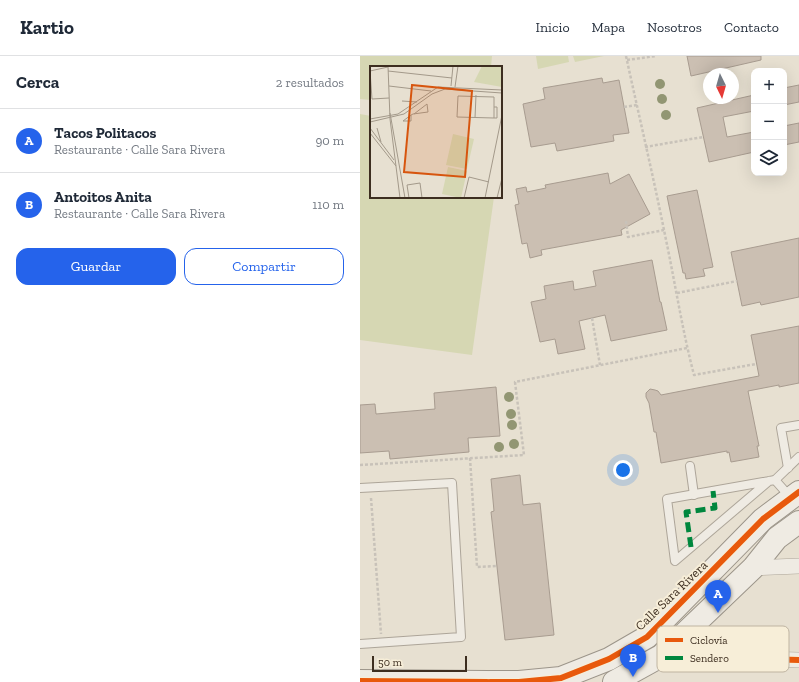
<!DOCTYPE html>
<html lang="es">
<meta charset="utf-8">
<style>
:root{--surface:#fff;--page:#f2f2f3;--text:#1f2937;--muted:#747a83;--line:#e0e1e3;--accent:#2563eb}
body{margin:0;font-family:"Zilla Slab",serif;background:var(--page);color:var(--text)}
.controls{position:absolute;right:12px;top:12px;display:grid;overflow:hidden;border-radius:8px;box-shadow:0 4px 16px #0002}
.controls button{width:36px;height:36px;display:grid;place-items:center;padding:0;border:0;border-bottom:1px solid var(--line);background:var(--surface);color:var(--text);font:20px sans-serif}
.compass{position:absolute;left:343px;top:12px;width:36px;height:36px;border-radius:50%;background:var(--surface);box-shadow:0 4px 16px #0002;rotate:175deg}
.scale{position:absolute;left:12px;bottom:10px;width:95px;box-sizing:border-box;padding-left:4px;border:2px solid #3d2e20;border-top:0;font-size:11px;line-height:14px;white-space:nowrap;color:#3d2e20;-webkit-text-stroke:3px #f7eed8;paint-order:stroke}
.you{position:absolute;left:263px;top:414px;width:14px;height:14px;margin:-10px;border:3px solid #fff;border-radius:50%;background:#1a73e8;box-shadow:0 0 0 6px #1a73e833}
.badge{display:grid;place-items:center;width:26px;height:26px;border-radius:50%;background:var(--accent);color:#fff;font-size:13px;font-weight:700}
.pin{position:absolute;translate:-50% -33px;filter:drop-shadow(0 1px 2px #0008)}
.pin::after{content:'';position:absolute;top:21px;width:14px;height:12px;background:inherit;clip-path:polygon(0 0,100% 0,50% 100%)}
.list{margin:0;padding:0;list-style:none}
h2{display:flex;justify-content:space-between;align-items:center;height:52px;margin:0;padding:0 16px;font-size:17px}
h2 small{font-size:13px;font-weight:400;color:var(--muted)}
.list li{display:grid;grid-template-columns:26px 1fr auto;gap:12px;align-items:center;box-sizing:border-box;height:64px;padding:0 16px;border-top:1px solid var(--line)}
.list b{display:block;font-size:15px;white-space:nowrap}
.list p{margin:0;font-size:13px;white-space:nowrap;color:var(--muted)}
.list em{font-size:13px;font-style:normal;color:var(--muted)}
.actions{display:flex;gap:8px;padding:12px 16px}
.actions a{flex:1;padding:9px 0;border:1px solid var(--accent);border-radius:12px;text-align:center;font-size:14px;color:var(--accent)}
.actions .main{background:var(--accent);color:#fff}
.icon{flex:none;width:22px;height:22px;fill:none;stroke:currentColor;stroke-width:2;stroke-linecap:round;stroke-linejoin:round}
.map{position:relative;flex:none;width:439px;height:626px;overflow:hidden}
header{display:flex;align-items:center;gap:24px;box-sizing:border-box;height:56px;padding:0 20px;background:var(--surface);border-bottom:1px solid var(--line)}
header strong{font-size:19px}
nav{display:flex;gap:22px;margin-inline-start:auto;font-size:14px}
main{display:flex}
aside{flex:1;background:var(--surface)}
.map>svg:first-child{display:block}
.pitch{fill:#d6d7b3}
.building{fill:#cbbfb2;stroke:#a89c90}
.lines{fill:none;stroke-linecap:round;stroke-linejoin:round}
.lane-casing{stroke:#ada599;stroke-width:10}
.street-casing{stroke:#ada599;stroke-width:16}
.secondary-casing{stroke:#9c958a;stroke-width:24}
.path{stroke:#c8c2b9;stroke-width:2.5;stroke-dasharray:3 2;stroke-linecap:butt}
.lane{stroke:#efebe3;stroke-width:8}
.street{stroke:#efebe3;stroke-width:15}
.secondary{stroke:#efebe3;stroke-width:22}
.quiet{stroke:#00873e;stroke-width:5;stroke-dasharray:10 5;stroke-linecap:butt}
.cycleway-casing{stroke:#f7eed8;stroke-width:8}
.cycleway{stroke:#e8590c;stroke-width:6}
.tree{fill:#929673}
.labels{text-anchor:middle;stroke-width:4;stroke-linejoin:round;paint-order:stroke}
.street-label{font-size:13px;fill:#3d2e20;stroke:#f7eed8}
.inset-road{fill:none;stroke:#a3998a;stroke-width:1}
.view{fill:#d7550e;fill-opacity:0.15;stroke:#d7550e;stroke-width:2}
.inset-edge{fill:none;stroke:#3d2e20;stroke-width:2}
.key{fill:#f7eed8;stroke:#bfb4a1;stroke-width:1}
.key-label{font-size:11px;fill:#3d2e20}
</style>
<header>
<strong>Kartio</strong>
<nav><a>Inicio</a><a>Mapa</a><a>Nosotros</a><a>Contacto</a></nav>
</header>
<main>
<aside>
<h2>Cerca<small>2 resultados</small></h2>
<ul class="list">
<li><span class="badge">A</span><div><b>Tacos Politacos</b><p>Restaurante · Calle Sara Rivera</p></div><em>90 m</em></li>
<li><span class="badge">B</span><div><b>Antoitos Anita</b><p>Restaurante · Calle Sara Rivera</p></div><em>110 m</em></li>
</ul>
<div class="actions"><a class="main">Guardar</a><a>Compartir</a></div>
</aside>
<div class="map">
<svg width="439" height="626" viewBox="0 0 439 626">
<rect width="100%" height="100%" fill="#e7e0d1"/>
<g class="pitch">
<path d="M 0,0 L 132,0 L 131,11 L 11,11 L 11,44 L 0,43 Z"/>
<path d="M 176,0 L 208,0 L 209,6 L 178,13 Z"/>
<path d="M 213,0 L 244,0 L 215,6 Z"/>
<path d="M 0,58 L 11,60 L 11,141 L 134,141 L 112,299 L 0,284 Z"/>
</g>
<g class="building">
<path d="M 327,0 L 401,0 L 401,4 L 331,20 Z"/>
<path d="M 242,22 L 243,27 L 259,24 L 269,77 L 253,79 L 254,85 L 197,95 L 195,87 L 171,91 L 163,48 L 185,43 L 183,32 Z"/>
<path d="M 439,29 L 439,46 L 424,49 L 424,32 Z"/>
<path d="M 394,39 L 394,55 L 363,61 L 367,81 L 394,76 L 394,96 L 349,106 L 337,52 Z"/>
<path d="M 439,67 L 439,86 L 424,89 L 424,70 Z"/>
<path d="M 248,117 L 250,128 L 269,118 L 290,158 L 261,174 L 262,179 L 181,194 L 182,199 L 170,202 L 167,187 L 162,188 L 155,149 L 159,148 L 156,133 L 166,131 L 167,136 L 186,132 L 185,129 Z"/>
<path d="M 337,134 L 353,211 L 343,213 L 345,220 L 326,223 L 325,217 L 323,217 L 307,140 Z"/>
<path d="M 439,182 L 439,241 L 401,249 L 400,246 L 382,250 L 371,196 Z"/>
<path d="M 292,204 L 300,246 L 301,246 L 307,274 L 251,285 L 245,259 L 219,265 L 225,293 L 198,298 L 195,283 L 180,286 L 171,246 L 186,243 L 184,230 L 213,225 L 214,234 L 236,230 L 233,215 Z"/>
<path d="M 439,270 L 439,327 L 419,331 L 419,329 L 388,335 L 399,390 L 397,390 L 399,401 L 371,406 L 369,396 L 367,397 L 367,395 L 301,407 L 296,376 L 294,376 L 289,347 L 286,341 L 286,337 L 290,333 L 295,334 L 298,335 L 301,339 L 399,320 L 391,279 Z"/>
<path d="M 136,331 L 140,380 L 108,382 L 109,396 L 30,403 L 29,395 L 0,397 L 0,349 L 15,348 L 16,358 L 75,353 L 74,337 Z"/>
<path d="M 160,419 L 163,449 L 180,447 L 194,579 L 145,584 L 131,456 L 134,455 L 131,423 Z"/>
</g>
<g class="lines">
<defs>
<g id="lane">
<path d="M 330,410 L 334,439"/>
<path d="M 428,412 L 421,372 L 439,369"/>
<path d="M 415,424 L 431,442"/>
<path d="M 409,425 L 315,505 L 307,443 L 415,424 L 439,401"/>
<path d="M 0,432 L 92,427 L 101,581 L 0,588"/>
</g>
<g id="street">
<path d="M 393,512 L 439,510"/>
<path d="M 301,600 L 439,604"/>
</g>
<g id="secondary">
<path d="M 0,625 L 127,626"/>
<path d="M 130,626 L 159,626 L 201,622 L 249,603 L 287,581 L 403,463 L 439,436"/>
<path d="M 254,626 L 301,600 L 393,512 L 417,482 L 439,466"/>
</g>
</defs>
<use href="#lane" class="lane-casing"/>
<use href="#street" class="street-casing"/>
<use href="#secondary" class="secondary-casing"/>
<g class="path">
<path d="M 266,0 C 279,60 293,119 305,179 C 315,226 322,273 334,319 L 396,308"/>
<path d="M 267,4 L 296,0"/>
<path d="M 264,51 L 277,49"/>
<path d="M 285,91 L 343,81"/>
<path d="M 266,165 L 268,181 L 304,174"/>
<path d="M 317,237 L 377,225"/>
<path d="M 232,262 L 240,309"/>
<path d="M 110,402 L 117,511 L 137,510"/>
<path d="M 0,409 L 164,399 L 155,326 L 327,292"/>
<path d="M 11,442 L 21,578"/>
</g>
<use href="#lane" class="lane"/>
<use href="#street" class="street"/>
<use href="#secondary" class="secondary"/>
<path class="quiet" d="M 331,491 L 326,456 L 355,452 L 353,435"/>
<defs>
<g id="cycleway">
<path d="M 301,600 L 439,604"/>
<path d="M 0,625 L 127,626"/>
<path d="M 130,626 L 159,626 L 201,622 L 249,603 L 287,581 L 403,463 L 439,436"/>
</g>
</defs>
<use href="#cycleway" class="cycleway-casing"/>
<use href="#cycleway" class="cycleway"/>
</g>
<g class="tree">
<circle cx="300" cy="28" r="5"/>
<circle cx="302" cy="43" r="5"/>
<circle cx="306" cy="59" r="5"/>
<circle cx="149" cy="341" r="5"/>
<circle cx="151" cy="358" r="5"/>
<circle cx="152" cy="369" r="5"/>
<circle cx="154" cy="388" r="5"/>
<circle cx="139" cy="391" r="5"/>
</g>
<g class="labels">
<g class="street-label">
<text transform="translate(311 539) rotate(-44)" y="5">Calle Sara Rivera</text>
</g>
</g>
<g transform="translate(10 10)">
<rect width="132" height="132" fill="#e7e0d1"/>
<path d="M 112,0 L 132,0 L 132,21 L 104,16 Z" fill="#d6d7b3"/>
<path d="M 113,0 L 126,2 L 130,19 L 108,16 ZM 83,68 L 104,73 L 97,103 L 76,99 ZM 78,101 L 97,105 L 91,132 L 72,128 Z" fill="#d6d7b3"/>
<path class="inset-road" d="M 18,0 L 20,53 L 30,132M 0,5 L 2,33 L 19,32M 0,5 L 18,1M 18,5 L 82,12M 19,20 L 61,25M 81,20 L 83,0M 85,21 L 88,0M 32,35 L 47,36M 20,47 L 35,132M 41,49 L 41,55 L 33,55 L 41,49 L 43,48 L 58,46 L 57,38 L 44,48M 105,52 L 106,29M 124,52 L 124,31 L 88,30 L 87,51 L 124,52 L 127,52 L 127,41 L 124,41M 0,53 L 28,48 L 68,21 L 132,24M 0,56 L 34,48 L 62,28 L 75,23 L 132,27M 0,62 L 24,94M 7,62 L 11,76M 0,67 L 26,100M 39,132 L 37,119 L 50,117 L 52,132M 94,132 L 99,111 L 119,116M 115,132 L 132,49M 127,132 L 132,112"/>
<path class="view" d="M 42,19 L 102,25 L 95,111 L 34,106 Z"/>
<rect width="132" height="132" class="inset-edge"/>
</g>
<rect x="297" y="570" width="132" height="46" rx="6" class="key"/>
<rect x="305" y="582" width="18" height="4" fill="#e8590c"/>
<rect x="305" y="600" width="18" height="4" fill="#00873e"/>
<g class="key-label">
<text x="330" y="588">Ciclovía</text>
<text x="330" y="606">Sendero</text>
</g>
</svg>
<div class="controls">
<button>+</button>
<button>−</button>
<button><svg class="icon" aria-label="layers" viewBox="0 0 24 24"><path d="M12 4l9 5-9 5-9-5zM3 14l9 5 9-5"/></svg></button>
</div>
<svg class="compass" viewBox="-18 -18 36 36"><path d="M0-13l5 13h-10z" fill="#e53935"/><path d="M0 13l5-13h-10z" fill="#747a83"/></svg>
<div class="scale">50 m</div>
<div class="you"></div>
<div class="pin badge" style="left:358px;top:557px">A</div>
<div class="pin badge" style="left:273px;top:621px">B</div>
</div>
</main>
